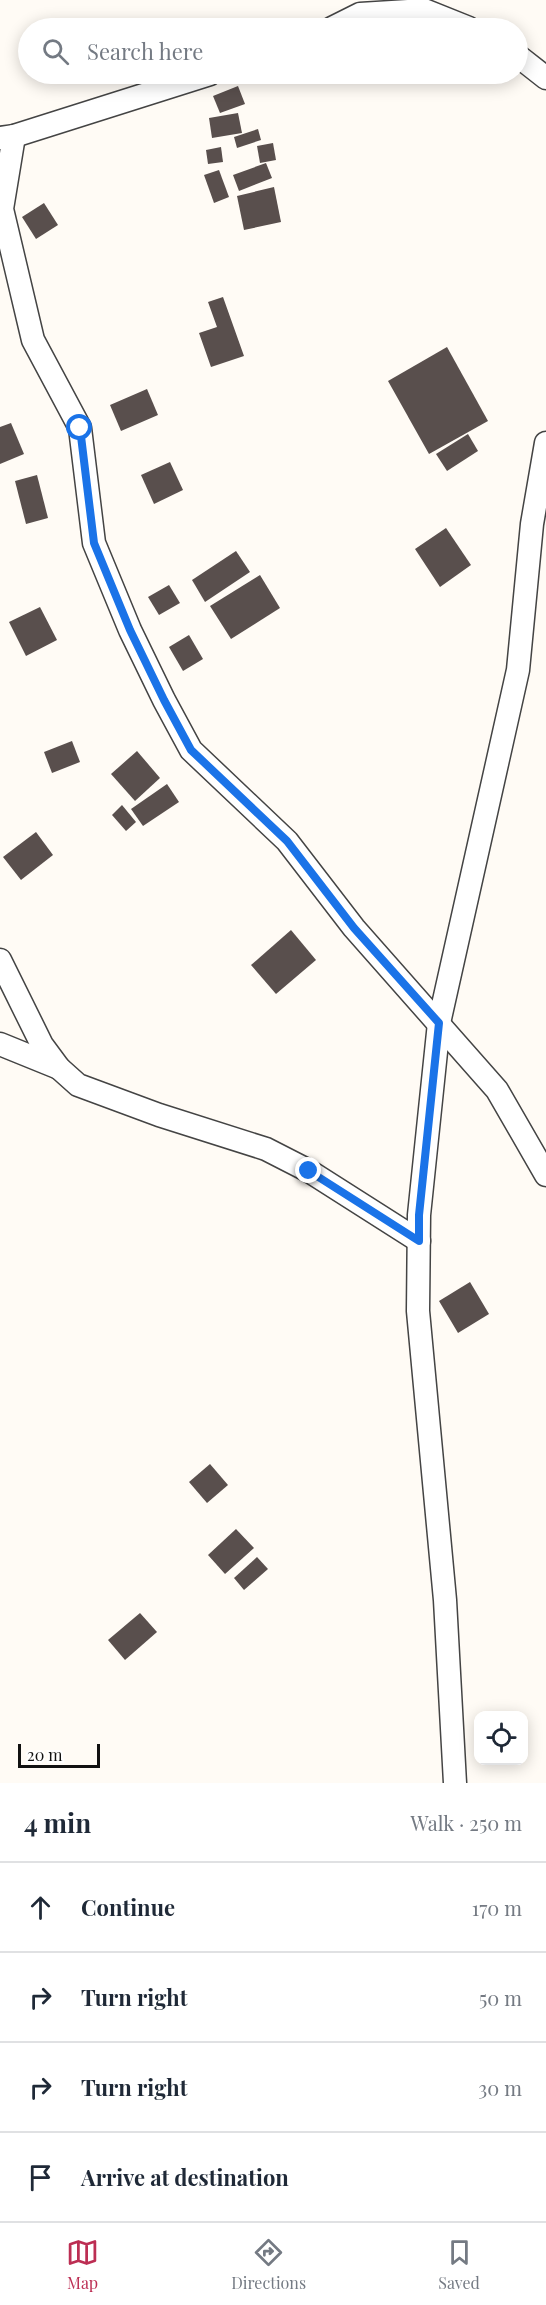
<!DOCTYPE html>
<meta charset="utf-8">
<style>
:root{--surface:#fff;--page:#f6f6f7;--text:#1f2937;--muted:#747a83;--line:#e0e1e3;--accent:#bc2e53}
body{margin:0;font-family:"Playfair Display",serif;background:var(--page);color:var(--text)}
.controls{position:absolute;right:18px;bottom:18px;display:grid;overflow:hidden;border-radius:12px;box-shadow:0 3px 15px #0003}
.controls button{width:54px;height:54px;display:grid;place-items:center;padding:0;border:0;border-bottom:2px solid var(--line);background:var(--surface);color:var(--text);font:30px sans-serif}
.scale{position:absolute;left:18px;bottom:15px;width:82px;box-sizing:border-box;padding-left:6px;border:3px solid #111;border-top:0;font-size:16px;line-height:21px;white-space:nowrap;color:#111;-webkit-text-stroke:4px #fff;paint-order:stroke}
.stop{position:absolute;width:18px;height:18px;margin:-14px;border:4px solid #1a73e8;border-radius:50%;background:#fff}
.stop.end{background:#1a73e8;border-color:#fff;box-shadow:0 2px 6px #0008}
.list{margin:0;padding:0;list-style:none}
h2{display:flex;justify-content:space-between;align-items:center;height:78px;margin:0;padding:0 24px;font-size:26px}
h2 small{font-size:20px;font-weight:400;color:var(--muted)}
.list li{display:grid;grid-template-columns:39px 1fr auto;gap:18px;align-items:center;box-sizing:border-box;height:90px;padding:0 24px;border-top:2px solid var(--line)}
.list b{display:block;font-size:22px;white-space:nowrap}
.list em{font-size:20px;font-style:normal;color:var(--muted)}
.icon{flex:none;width:33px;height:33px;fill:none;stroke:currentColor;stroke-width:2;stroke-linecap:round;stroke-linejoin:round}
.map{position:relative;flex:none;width:546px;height:1783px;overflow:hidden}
.search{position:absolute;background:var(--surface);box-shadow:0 3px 15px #0003;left:18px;right:18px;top:18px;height:66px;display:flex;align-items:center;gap:15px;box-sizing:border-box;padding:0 21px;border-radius:33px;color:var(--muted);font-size:22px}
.sheet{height:438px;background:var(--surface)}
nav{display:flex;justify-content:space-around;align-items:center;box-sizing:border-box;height:84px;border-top:2px solid var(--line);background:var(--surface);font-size:16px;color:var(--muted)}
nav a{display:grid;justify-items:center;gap:3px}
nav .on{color:var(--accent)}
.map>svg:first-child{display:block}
.building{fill:#594f4d}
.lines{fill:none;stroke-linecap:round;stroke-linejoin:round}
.street-casing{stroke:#444;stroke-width:25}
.street{stroke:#fff;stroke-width:22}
.route{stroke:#1a73e8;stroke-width:8}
</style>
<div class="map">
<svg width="546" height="1783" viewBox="0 0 546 1783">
<rect width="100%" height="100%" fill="#fffbf5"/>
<g class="building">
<path d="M 238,86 L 245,104 L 220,113 L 213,96 Z"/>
<path d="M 238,113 L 242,133 L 212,138 L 209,118 Z"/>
<path d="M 258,129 L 261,140 L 237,148 L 234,137 Z"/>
<path d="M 273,143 L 276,160 L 260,163 L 257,146 Z"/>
<path d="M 221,147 L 223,162 L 208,164 L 206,150 Z"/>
<path d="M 266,163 L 272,178 L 239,191 L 233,175 Z"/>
<path d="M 219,170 L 229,197 L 214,203 L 204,175 Z"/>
<path d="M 274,187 L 281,222 L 244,230 L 237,196 Z"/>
<path d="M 44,203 L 58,225 L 36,239 L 22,217 Z"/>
<path d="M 223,297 L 244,356 L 211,367 L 199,333 L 217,327 L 208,302 Z"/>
<path d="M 447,347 L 488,421 L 429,454 L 388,381 Z"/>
<path d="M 147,389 L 158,415 L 121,431 L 110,405 Z"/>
<path d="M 11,423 L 24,454 L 0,464 L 0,427 Z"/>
<path d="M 468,434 L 478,451 L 447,471 L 436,454 Z"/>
<path d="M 170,462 L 183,490 L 154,504 L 141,475 Z"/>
<path d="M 37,475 L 48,518 L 26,524 L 15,481 Z"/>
<path d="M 446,528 L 471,565 L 440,587 L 415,549 Z"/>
<path d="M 236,551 L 250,572 L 205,602 L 192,580 Z"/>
<path d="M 260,575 L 280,608 L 231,639 L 210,606 Z"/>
<path d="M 169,585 L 180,603 L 159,615 L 148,597 Z"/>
<path d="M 40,607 L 57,640 L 26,656 L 9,622 Z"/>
<path d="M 189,635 L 203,659 L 183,671 L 169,647 Z"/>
<path d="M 72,741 L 80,762 L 52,773 L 44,752 Z"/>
<path d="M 137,751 L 160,778 L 135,801 L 111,774 Z"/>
<path d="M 167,784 L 179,802 L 143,826 L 131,809 Z"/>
<path d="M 122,805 L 136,822 L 126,831 L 112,815 Z"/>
<path d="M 36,832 L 53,855 L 21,880 L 3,857 Z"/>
<path d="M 291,930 L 316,960 L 276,994 L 251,965 Z"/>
<path d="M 470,1282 L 489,1314 L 458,1333 L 439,1301 Z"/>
<path d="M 210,1464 L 228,1485 L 207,1503 L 189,1482 Z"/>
<path d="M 236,1529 L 254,1548 L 225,1574 L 208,1555 Z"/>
<path d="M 257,1557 L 268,1569 L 244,1590 L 234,1578 Z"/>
<path d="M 140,1613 L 157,1632 L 125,1660 L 108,1640 Z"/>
</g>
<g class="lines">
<defs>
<g id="street">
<path d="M 332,28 L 360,14 L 424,10 L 469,28"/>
<path d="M 518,56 L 546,78"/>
<path d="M 14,136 L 2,209 L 33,340 L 80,428 L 94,543 L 130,630 L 164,700 L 191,750 L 287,841 L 354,928 L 497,1090 L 546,1175"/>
<path d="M 0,138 L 14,136 L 210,74"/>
<path d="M 0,960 L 42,1045 L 59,1068 L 78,1085 L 159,1115 L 266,1149 L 309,1171 L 419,1241"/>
<path d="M 0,1044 L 59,1068"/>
<path d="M 455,1783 L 445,1600 L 418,1311 L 419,1215 L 439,1023 L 518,670 L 532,524 L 546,443"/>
</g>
</defs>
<use href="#street" class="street-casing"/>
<use href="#street" class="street"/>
</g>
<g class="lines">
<path class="route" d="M 80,428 L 94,543 L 130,630 L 164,700 L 191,750 L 287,841 L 354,928 L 439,1023 L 419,1215 L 419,1241 L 309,1171"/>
</g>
</svg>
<div class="controls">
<button><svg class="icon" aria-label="locate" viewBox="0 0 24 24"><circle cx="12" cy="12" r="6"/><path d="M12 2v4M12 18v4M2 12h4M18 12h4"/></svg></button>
</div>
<div class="scale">20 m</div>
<div class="stop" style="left:80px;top:428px"></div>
<div class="stop end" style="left:309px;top:1171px"></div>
<div class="search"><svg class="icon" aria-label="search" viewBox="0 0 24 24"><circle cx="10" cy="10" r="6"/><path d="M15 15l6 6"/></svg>Search here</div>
</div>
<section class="sheet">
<h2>4 min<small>Walk · 250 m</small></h2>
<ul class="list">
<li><svg class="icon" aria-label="ahead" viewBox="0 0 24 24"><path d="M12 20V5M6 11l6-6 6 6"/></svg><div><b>Continue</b></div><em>170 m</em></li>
<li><svg class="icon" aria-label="right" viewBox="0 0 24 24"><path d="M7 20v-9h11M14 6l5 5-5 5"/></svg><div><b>Turn right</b></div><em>50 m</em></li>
<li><svg class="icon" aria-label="right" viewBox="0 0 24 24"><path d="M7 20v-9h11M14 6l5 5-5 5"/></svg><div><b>Turn right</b></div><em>30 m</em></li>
<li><svg class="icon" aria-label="arrive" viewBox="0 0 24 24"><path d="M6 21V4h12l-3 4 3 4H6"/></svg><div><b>Arrive at destination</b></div></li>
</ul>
</section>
<nav>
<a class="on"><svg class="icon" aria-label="map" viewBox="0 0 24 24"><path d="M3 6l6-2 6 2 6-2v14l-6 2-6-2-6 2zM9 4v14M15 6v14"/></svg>Map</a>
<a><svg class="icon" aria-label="directions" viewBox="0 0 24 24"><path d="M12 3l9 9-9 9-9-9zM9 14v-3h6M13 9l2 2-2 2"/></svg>Directions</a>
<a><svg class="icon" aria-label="saved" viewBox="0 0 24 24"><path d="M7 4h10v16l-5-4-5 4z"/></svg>Saved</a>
</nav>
